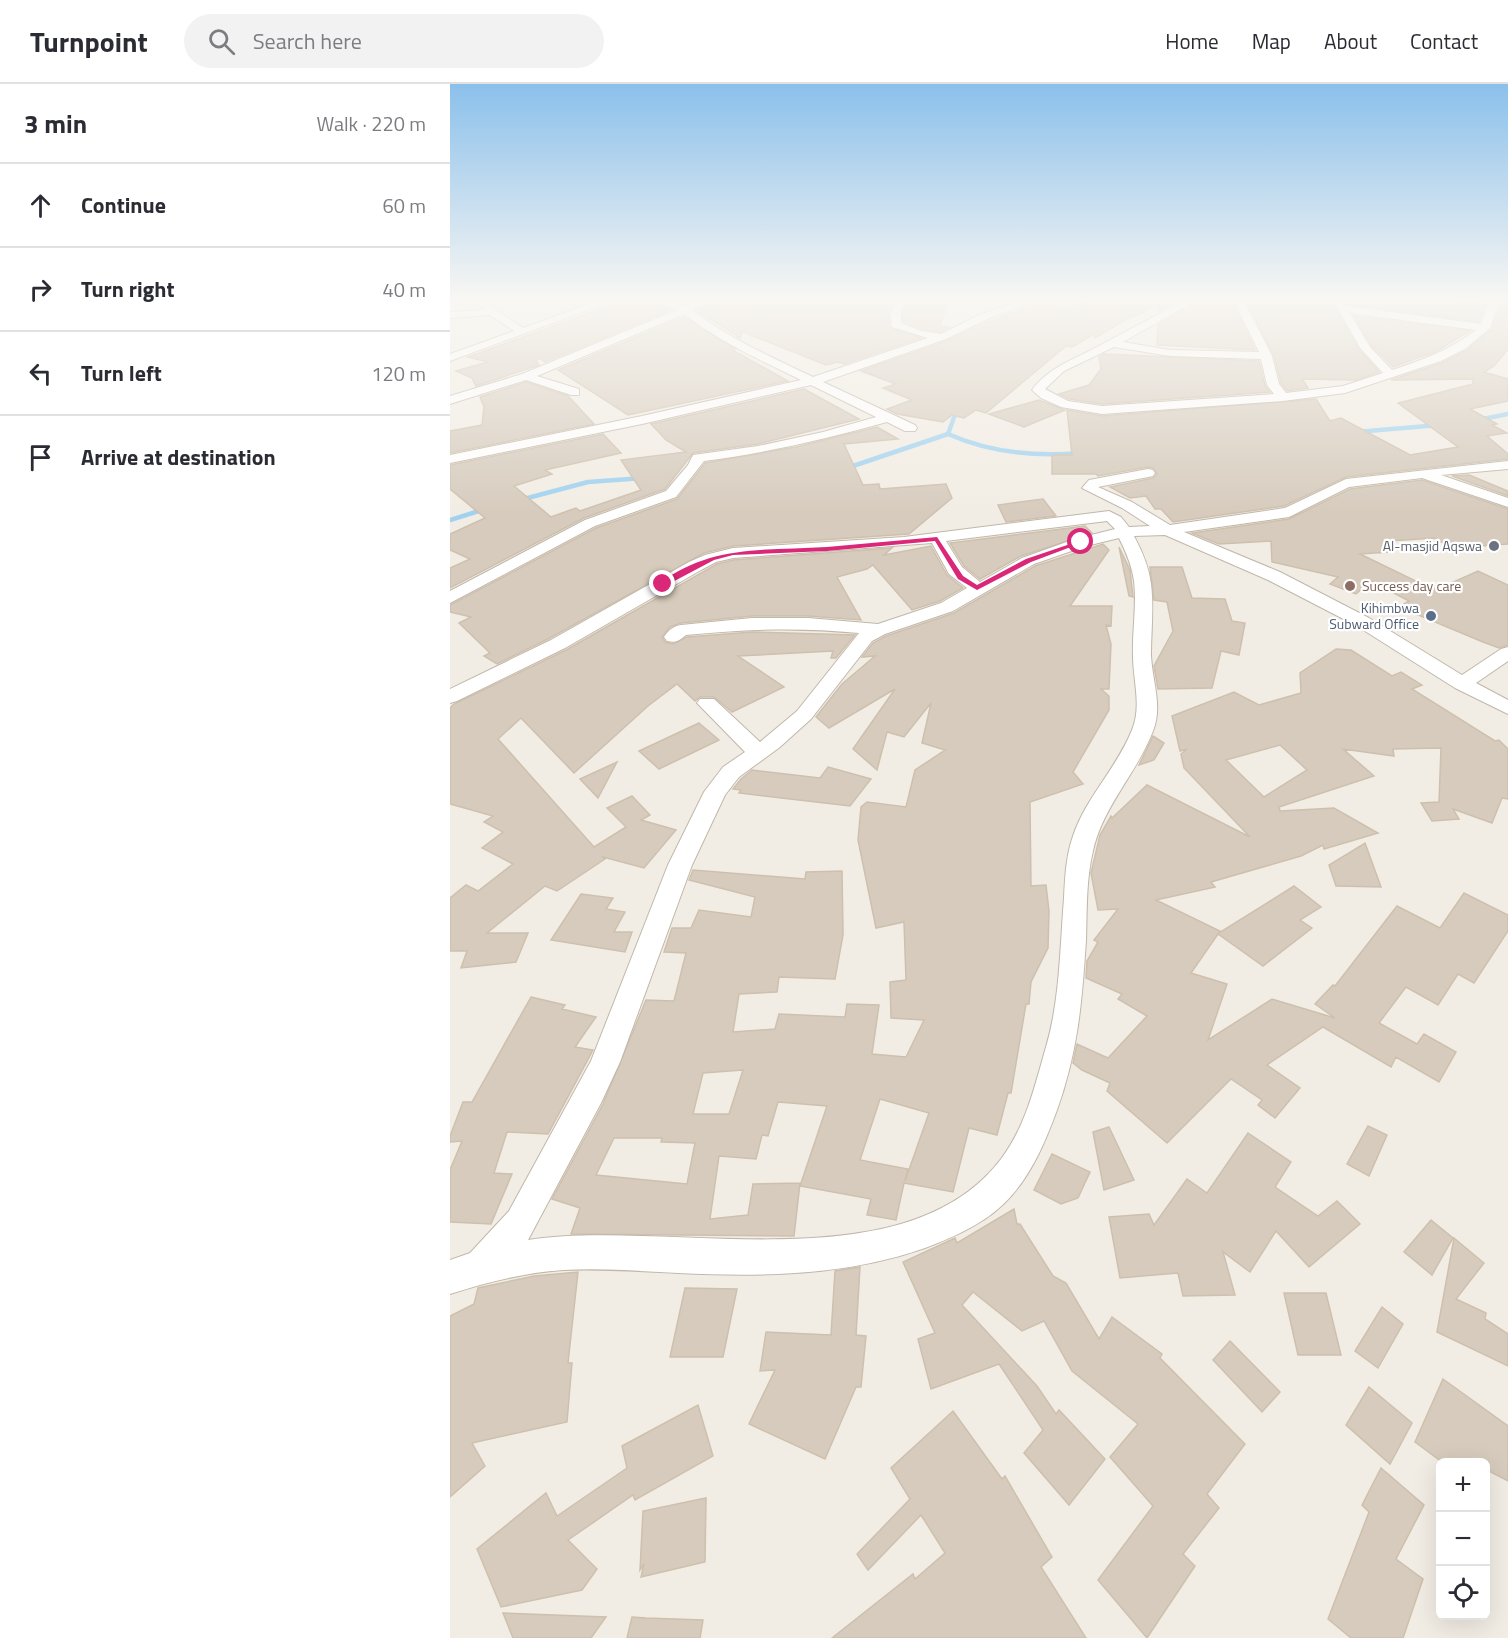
<!DOCTYPE html>
<meta charset="utf-8">
<style>
:root{--surface:#fff;--page:#f2f2f3;--text:#2b2b33;--muted:#7c7c81;--line:#e1e1e2}
body{margin:0;font-family:"Titillium Web",sans-serif;background:var(--page);color:var(--text)}
.controls{position:absolute;right:18px;bottom:18px;display:grid;overflow:hidden;border-radius:9px;box-shadow:0 6px 24px #0002}
.controls button{width:54px;height:54px;display:grid;place-items:center;padding:0;border:0;border-bottom:2px solid var(--line);background:var(--surface);color:var(--text);font:30px sans-serif}
.stop{position:absolute;width:18px;height:18px;margin:-14px;border:4px solid #db2777;border-radius:50%;background:#fff}
.stop.end{background:#db2777;border-color:#fff;box-shadow:0 2px 6px #0008}
.list{margin:0;padding:0;list-style:none}
h2{display:flex;justify-content:space-between;align-items:center;height:78px;margin:0;padding:0 24px;font-size:26px}
h2 small{font-size:20px;font-weight:400;color:var(--muted)}
.list li{display:grid;grid-template-columns:39px 1fr auto;gap:18px;align-items:center;box-sizing:border-box;height:84px;padding:0 24px;border-top:2px solid var(--line)}
.list b{display:block;font-size:22px;white-space:nowrap}
.list em{font-size:20px;font-style:normal;color:var(--muted)}
.icon{flex:none;width:33px;height:33px;fill:none;stroke:currentColor;stroke-width:2;stroke-linecap:round;stroke-linejoin:round}
.map{position:relative;flex:none;width:1058px;height:1554px;overflow:hidden}
header{display:flex;align-items:center;gap:36px;box-sizing:border-box;height:84px;padding:0 30px;background:var(--surface);border-bottom:2px solid var(--line)}
header strong{font-size:28px}
nav{display:flex;gap:33px;margin-inline-start:auto;font-size:21px}
.search{width:420px;height:54px;background:var(--page);display:flex;align-items:center;gap:15px;box-sizing:border-box;padding:0 21px;border-radius:33px;color:var(--muted);font-size:22px}
main{display:flex}
aside{flex:1;background:var(--surface)}
.map>svg:first-child{display:block}
.lines{fill:none;stroke-linecap:round;stroke-linejoin:round}
.stream{stroke:#a0d2ef;stroke-width:4.5}
.building{fill:#d6cbbd;stroke:#cec0ad;stroke-width:1.5;fill-rule:evenodd}
.minor-casing{stroke:#c0b7aa;stroke-width:2}
.minor{fill:#fff;fill-rule:evenodd}
.route{fill:#db2777}
.worship-dot{fill:#6b7280;stroke:#fff;stroke-width:2}
.education-dot{fill:#8d6e63;stroke:#fff;stroke-width:2}
.service-dot{fill:#5c6f8a;stroke:#fff;stroke-width:2}
.labels{text-anchor:middle;stroke-width:4.5;stroke-linejoin:round;paint-order:stroke}
.far-worship-label{font-size:14px;fill:#5b616d;stroke:#fff;text-anchor:end}
.far-education-label{font-size:14px;fill:#785e54;stroke:#fff;text-anchor:start}
.far-service-label{font-size:14px;fill:#4e5e75;stroke:#fff;text-anchor:end}
</style>
<header>
<strong>Turnpoint</strong>
<div class="search"><svg class="icon" aria-label="search" viewBox="0 0 24 24"><circle cx="10" cy="10" r="6"/><path d="M15 15l6 6"/></svg>Search here</div>
<nav><a>Home</a><a>Map</a><a>About</a><a>Contact</a></nav>
</header>
<main>
<aside>
<h2>3 min<small>Walk · 220 m</small></h2>
<ul class="list">
<li><svg class="icon" aria-label="ahead" viewBox="0 0 24 24"><path d="M12 20V5M6 11l6-6 6 6"/></svg><div><b>Continue</b></div><em>60 m</em></li>
<li><svg class="icon" aria-label="right" viewBox="0 0 24 24"><path d="M7 20v-9h11M14 6l5 5-5 5"/></svg><div><b>Turn right</b></div><em>40 m</em></li>
<li><svg class="icon" aria-label="left" viewBox="0 0 24 24"><path d="M17 20v-9H6M10 6l-5 5 5 5"/></svg><div><b>Turn left</b></div><em>120 m</em></li>
<li><svg class="icon" aria-label="arrive" viewBox="0 0 24 24"><path d="M6 21V4h12l-3 4 3 4H6"/></svg><div><b>Arrive at destination</b></div></li>
</ul>
</aside>
<div class="map">
<svg width="1058" height="1554" viewBox="0 0 1058 1554">
<rect width="100%" height="100%" fill="#f2ede4"/>
<g class="lines">
<g class="stream">
<path d="M 1028,336 L 1058,330"/>
<path d="M 906,348 L 989,341"/>
<path d="M 498,350 C 541,369 585,373 631,369"/>
<path d="M 394,385 L 498,350 L 506,328 L 510,326"/>
<path d="M 70,416 L 138,398 L 193,394"/>
<path d="M 0,436 L 35,425"/>
</g>
</g>
<g class="building">
<path d="M 183,213 L 193,213 L 221,226 L 95,278 L 89,274 L 86,277 L 89,281 L 26,302 L 22,294 L 6,287 L 38,278 L 18,273 Z"/>
<path d="M 273,213 L 446,214 L 438,229 L 440,243 L 471,254 L 394,280 L 388,278 L 376,281 L 293,248 L 290,254 L 246,226 Z"/>
<path d="M 646,213 L 735,213 L 709,227 L 709,221 L 683,233 L 680,233 L 645,254 L 644,250 L 622,263 L 616,262 L 536,329 L 526,326 L 514,334 L 502,331 L 493,338 L 447,330 L 437,325 L 462,316 L 433,304 L 446,300 L 411,287 L 497,257 L 535,239 L 589,219 L 619,226 L 632,219 L 645,221 Z"/>
<path d="M 754,213 L 780,213 L 805,266 L 707,261 L 708,241 Z"/>
<path d="M 794,213 L 885,213 L 881,218 L 909,266 L 929,288 L 906,296 L 852,295 L 858,304 L 837,307 L 831,299 L 824,271 Z"/>
<path d="M 891,213 L 990,213 L 997,218 L 1035,222 L 1029,238 L 897,220 Z"/>
<path d="M 1053,213 L 1058,213 L 1058,265 L 1044,282 L 1034,288 L 1058,295 L 1058,317 L 1020,325 L 1047,340 L 1042,341 L 1057,349 L 1037,352 L 1058,370 L 1058,375 L 896,393 L 834,422 L 723,438 L 711,425 L 705,425 L 696,412 L 680,414 L 660,403 L 703,394 L 707,390 L 703,384 L 698,383 L 648,392 L 646,390 L 602,390 L 602,371 L 622,371 L 617,326 L 652,332 L 866,315 L 880,337 L 891,334 L 960,371 L 1008,363 L 948,319 L 1023,300 L 1023,295 L 941,296 L 992,279 L 1016,267 L 1042,245 Z"/>
<path d="M 461,214 L 499,214 L 490,242 L 499,243 L 491,248 L 472,245 L 453,237 L 453,228 Z"/>
<path d="M 904,232 L 1020,247 L 985,268 L 943,283 L 922,262 Z"/>
<path d="M 234,233 L 285,265 L 284,267 L 338,297 L 178,331 L 108,286 Z"/>
<path d="M 654,270 L 809,277 L 815,302 L 820,308 L 652,320 L 619,315 L 609,310 L 639,301 L 651,285 L 649,273 Z"/>
<path d="M 76,298 L 118,312 L 144,340 L 0,369 L 0,347 L 32,341 L 34,323 L 30,313 Z"/>
<path d="M 354,305 L 409,335 L 308,360 L 243,369 L 215,405 L 134,434 L 0,504 L 0,484 L 20,475 L 0,466 L 0,450 L 35,434 L 0,405 L 0,381 L 153,350 L 171,369 L 95,386 L 102,390 L 64,402 L 101,433 L 126,424 L 130,427 L 191,406 L 171,376 L 236,368 L 216,356 L 201,340 Z"/>
<path d="M 589,316 L 615,326 L 574,343 L 539,330 Z"/>
<path d="M 427,343 L 448,355 L 394,360 L 413,401 L 429,400 L 430,405 L 496,400 L 502,414 L 459,450 L 283,462 L 254,469 L 100,554 L 47,580 L 34,572 L 40,569 L 9,539 L 21,533 L 0,528 L 0,521 L 146,444 L 227,415 L 255,379 L 346,363 Z"/>
<path d="M 1019,391 L 1058,407 L 1058,412 L 1002,392 Z"/>
<path d="M 972,396 L 1058,425 L 1058,460 L 1002,464 L 984,454 L 939,457 L 939,468 L 910,470 L 980,504 L 984,501 L 990,504 L 1028,487 L 1058,501 L 1058,561 L 1049,564 L 1033,558 L 949,523 L 959,517 L 921,497 L 906,510 L 880,500 L 888,493 L 822,478 L 821,457 L 769,460 L 742,449 L 839,435 L 900,405 Z"/>
<path d="M 593,415 L 606,432 L 556,438 L 548,421 Z"/>
<path d="M 635,442 L 642,449 L 571,472 L 530,495 L 514,482 L 500,459 Z"/>
<path d="M 653,460 L 659,466 L 620,522 L 662,522 L 661,542 L 656,541 L 661,560 L 659,605 L 651,605 L 659,612 L 659,626 L 623,688 L 633,700 L 580,718 L 581,802 L 596,801 L 599,827 L 598,864 L 581,898 L 579,920 L 576,920 L 561,1009 L 558,1009 L 547,1051 L 519,1044 L 503,1108 L 454,1099 L 446,1136 L 417,1131 L 421,1115 L 350,1102 L 377,1022 L 328,1018 L 318,1052 L 312,1051 L 306,1075 L 269,1072 L 260,1135 L 298,1131 L 303,1100 L 350,1099 L 344,1152 L 121,1150 L 130,1124 L 102,1115 L 153,1020 L 196,916 L 224,917 L 236,869 L 214,868 L 222,844 L 241,844 L 249,826 L 301,833 L 305,813 L 239,796 L 243,786 L 355,795 L 356,788 L 392,787 L 393,851 L 385,895 L 329,893 L 327,908 L 289,910 L 283,948 L 325,945 L 329,930 L 395,933 L 397,920 L 429,921 L 422,970 L 456,973 L 474,936 L 441,934 L 440,898 L 456,896 L 454,838 L 426,844 L 408,756 L 411,723 L 417,718 L 456,723 L 465,686 L 495,666 L 472,659 L 481,619 L 454,653 L 437,648 L 427,686 L 403,665 L 445,605 L 379,644 L 366,633 L 392,600 L 425,572 L 412,573 L 423,559 L 436,552 L 504,529 L 585,482 ZM 293,986 L 279,1030 L 243,1030 L 253,989 ZM 430,1015 L 479,1029 L 455,1097 L 458,1085 L 410,1076 ZM 164,1054 L 212,1054 L 211,1058 L 245,1059 L 237,1100 L 146,1091 Z"/>
<path d="M 481,462 L 497,491 L 513,504 L 490,517 L 462,526 L 423,481 L 417,485 L 387,493 L 411,536 L 358,532 L 302,532 L 231,539 L 220,543 L 212,553 L 215,558 L 223,560 L 237,553 L 302,548 L 405,551 L 386,574 L 381,574 L 383,567 L 288,572 L 334,603 L 282,628 L 264,613 L 250,613 L 245,617 L 227,600 L 198,622 L 124,689 L 71,634 L 48,655 L 144,763 L 176,743 L 157,724 L 182,712 L 200,731 L 191,736 L 226,746 L 194,784 L 153,773 L 155,775 L 107,807 L 95,802 L 37,849 L 78,849 L 66,878 L 11,884 L 17,867 L 0,867 L 0,814 L 16,801 L 28,807 L 63,780 L 32,764 L 53,748 L 34,738 L 43,732 L 0,720 L 0,624 L 4,620 L 116,566 L 267,480 L 283,476 L 442,464 L 434,471 Z"/>
<path d="M 669,463 L 680,486 L 683,513 L 679,512 Z"/>
<path d="M 700,483 L 732,483 L 742,514 L 775,515 L 782,537 L 795,539 L 789,571 L 771,567 L 762,604 L 708,605 L 704,582 L 723,547 L 717,518 L 704,516 Z"/>
<path d="M 886,565 L 901,566 L 942,592 L 951,588 L 972,601 L 962,605 L 1045,657 L 1049,656 L 1058,665 L 1058,715 L 1052,714 L 1042,739 L 1003,725 L 1009,735 L 982,737 L 971,719 L 989,718 L 991,664 L 943,665 L 944,672 L 893,665 L 924,692 L 829,723 L 830,727 L 884,724 L 928,749 L 874,765 L 873,761 L 851,772 L 761,798 L 765,803 L 706,816 L 770,847 L 769,849 L 844,802 L 871,823 L 850,836 L 862,844 L 813,882 L 768,850 L 741,889 L 777,900 L 758,956 L 822,915 L 885,934 L 865,920 L 883,901 L 885,902 L 947,822 L 990,844 L 1014,809 L 1058,831 L 1058,847 L 1024,899 L 1008,890 L 988,921 L 956,903 L 929,939 L 967,960 L 974,950 L 1006,968 L 989,998 L 946,973 L 941,983 L 873,943 L 817,981 L 850,1004 L 825,1034 L 808,1021 L 812,1016 L 781,995 L 717,1059 L 657,1007 L 660,999 L 632,986 L 623,979 L 627,960 L 658,974 L 697,932 L 668,915 L 672,910 L 636,894 L 637,877 L 648,858 L 644,856 L 668,825 L 648,826 L 641,789 L 650,751 L 661,732 L 662,734 L 697,701 L 800,753 L 734,684 L 731,670 L 737,665 L 730,667 L 722,632 L 784,608 L 809,621 L 851,609 L 850,589 ZM 830,661 L 857,686 L 814,713 L 776,676 Z"/>
<path d="M 249,639 L 269,656 L 209,685 L 189,667 Z"/>
<path d="M 703,652 L 714,659 L 704,676 L 689,681 Z"/>
<path d="M 167,678 L 148,714 L 130,695 Z"/>
<path d="M 378,683 L 421,695 L 400,722 L 289,709 L 291,706 L 283,705 L 291,695 L 302,686 L 370,694 Z"/>
<path d="M 915,759 L 931,803 L 886,802 L 879,781 Z"/>
<path d="M 131,810 L 163,814 L 156,825 L 175,828 L 164,848 L 182,848 L 175,868 L 101,856 Z"/>
<path d="M 81,913 L 115,921 L 112,925 L 146,933 L 125,963 L 143,966 L 98,1050 L 57,1048 L 44,1089 L 62,1090 L 41,1140 L 0,1138 L 0,1086 L 12,1057 L 0,1058 L 0,1052 L 13,1018 L 22,1018 Z"/>
<path d="M 918,1042 L 937,1051 L 919,1092 L 897,1080 Z"/>
<path d="M 659,1043 L 684,1096 L 654,1106 L 643,1048 Z"/>
<path d="M 798,1049 L 841,1078 L 825,1103 L 868,1132 L 887,1117 L 910,1140 L 859,1183 L 826,1147 L 800,1188 L 773,1168 L 785,1211 L 733,1212 L 728,1189 L 670,1194 L 659,1133 L 699,1130 L 704,1141 L 737,1095 L 757,1109 Z"/>
<path d="M 602,1070 L 640,1088 L 628,1114 L 611,1120 L 584,1106 Z"/>
<path d="M 564,1125 L 567,1140 L 570,1140 L 603,1192 L 616,1199 L 649,1255 L 662,1233 L 712,1270 L 710,1274 L 795,1360 L 757,1410 L 769,1424 L 733,1470 L 745,1482 L 697,1554 L 648,1496 L 703,1422 L 660,1373 L 688,1340 L 622,1287 L 594,1237 L 572,1247 L 523,1208 L 512,1221 L 587,1302 L 606,1330 L 609,1326 L 655,1375 L 619,1421 L 574,1369 L 593,1346 L 549,1280 L 481,1305 L 468,1255 L 485,1249 L 453,1178 L 505,1154 L 507,1159 Z"/>
<path d="M 981,1136 L 1003,1154 L 982,1191 L 954,1168 Z"/>
<path d="M 1004,1154 L 1034,1179 L 1006,1215 L 1036,1229 L 1035,1235 L 1058,1250 L 1058,1282 L 987,1248 Z"/>
<path d="M 410,1183 L 406,1251 L 416,1252 L 411,1303 L 406,1303 L 375,1375 L 299,1340 L 325,1286 L 310,1287 L 316,1248 L 381,1251 L 385,1187 Z"/>
<path d="M 128,1188 L 118,1279 L 122,1279 L 117,1338 L 22,1359 L 35,1382 L 0,1413 L 0,1232 L 24,1220 L 28,1204 L 84,1192 Z"/>
<path d="M 235,1204 L 287,1205 L 273,1273 L 220,1273 Z"/>
<path d="M 834,1209 L 876,1209 L 891,1271 L 848,1271 Z"/>
<path d="M 932,1223 L 953,1240 L 928,1284 L 905,1267 Z"/>
<path d="M 780,1257 L 830,1308 L 812,1328 L 763,1276 Z"/>
<path d="M 993,1295 L 1058,1342 L 1058,1397 L 1035,1385 L 1035,1378 L 992,1378 L 965,1358 Z"/>
<path d="M 919,1303 L 962,1339 L 940,1380 L 896,1341 Z"/>
<path d="M 248,1321 L 263,1372 L 185,1416 L 183,1411 L 118,1456 L 147,1485 L 132,1506 L 51,1523 L 27,1465 L 96,1409 L 107,1432 L 177,1384 L 172,1362 Z"/>
<path d="M 503,1327 L 552,1395 L 555,1392 L 602,1473 L 591,1483 L 636,1554 L 382,1554 L 463,1490 L 465,1495 L 495,1469 L 471,1431 L 418,1486 L 407,1470 L 460,1415 L 441,1384 Z"/>
<path d="M 931,1384 L 974,1421 L 946,1475 L 973,1495 L 953,1554 L 901,1554 L 878,1535 L 919,1428 L 912,1421 Z"/>
<path d="M 256,1414 L 255,1478 L 191,1493 L 194,1480 L 190,1486 L 193,1427 Z"/>
<path d="M 53,1529 L 156,1533 L 141,1554 L 63,1554 Z"/>
<path d="M 182,1533 L 196,1534 L 253,1536 L 250,1554 L 177,1554 Z"/>
</g>
<g class="lines">
<defs>
<g id="minor">
<path d="M 24,213 L 34,213 L 46,226 L 73,244 L 159,213 L 173,213 L 0,277 L 0,270 L 64,247 L 40,231 L 0,234 L 0,228 L 35,226 Z"/>
<path d="M 195,213 L 209,213 L 235,222 L 258,213 L 271,213 L 242,226 C 280,255 321,273 363,293 L 478,254 L 442,243 L 440,230 L 449,213 L 459,213 L 451,227 L 451,239 L 471,247 L 491,250 L 529,231 L 581,213 L 595,213 L 537,235 L 496,255 L 373,298 L 465,341 L 467,344 L 465,347 L 455,347 L 437,338 C 376,355 316,369 254,377 L 226,413 L 145,442 L 0,519 L 0,507 L 135,436 L 216,407 L 238,381 L 243,371 L 308,362 L 373,348 L 426,333 L 361,301 L 192,340 L 0,379 L 0,371 L 192,332 L 351,296 C 310,276 270,258 234,230 L 87,292 L 129,305 L 129,311 L 121,311 L 76,296 L 0,320 L 0,312 L 72,290 L 227,226 Z"/>
<path d="M 740,213 L 752,213 L 673,258 L 720,266 L 809,268 L 782,213 L 792,213 L 822,272 L 829,300 L 836,309 L 893,302 L 933,289 L 911,265 L 883,217 L 885,215 L 891,215 L 896,222 L 1031,240 L 1038,220 L 997,216 L 992,213 L 1051,213 L 1040,244 L 1015,265 L 991,277 L 895,309 L 833,317 L 652,330 L 611,323 L 591,314 L 582,306 C 599,283 623,276 647,263 C 677,247 709,230 740,213 ZM 900,229 L 1026,246 C 1000,266 973,276 942,286 L 920,263 ZM 664,263 L 720,272 L 811,275 L 817,301 L 824,310 L 652,322 L 618,317 L 595,305 L 614,287 Z"/>
<path d="M 1058,377 L 1058,385 L 991,391 L 1058,414 L 1058,423 L 972,394 L 899,403 L 839,433 L 734,448 L 830,488 L 919,534 L 1012,591 L 1051,565 L 1058,563 L 1058,577 L 1026,599 L 1058,616 L 1058,630 L 1005,604 L 907,542 L 818,496 L 715,451 L 684,452 C 692,467 699,483 701,500 C 704,524 701,547 701,571 C 702,596 713,622 703,647 C 687,689 653,722 643,767 C 636,795 637,827 636,856 C 632,919 628,967 607,1026 C 596,1056 583,1087 562,1111 C 540,1137 507,1152 475,1164 C 395,1192 312,1193 228,1189 C 190,1187 151,1184 113,1186 C 73,1189 37,1198 0,1210 L 0,1176 L 20,1169 L 59,1127 L 141,977 L 218,781 L 254,708 L 273,683 L 295,668 L 247,619 L 250,615 L 264,615 L 310,658 L 347,627 L 409,549 C 348,543 297,545 236,551 C 229,557 226,559 217,557 L 214,553 C 218,547 223,542 231,541 L 302,534 L 358,534 L 428,540 L 491,519 L 517,504 L 499,490 L 482,459 L 283,474 L 266,478 L 251,486 L 115,564 L 7,617 L 0,619 L 0,605 L 101,556 L 239,478 L 255,471 L 283,464 L 454,453 L 659,427 L 671,433 L 679,443 L 700,442 L 672,424 L 632,404 L 639,396 L 698,385 L 703,386 L 705,389 L 703,392 L 648,403 L 682,418 L 720,441 L 835,424 L 896,395 ZM 657,437 L 665,445 L 625,455 L 572,474 L 530,498 L 512,483 L 496,457 ZM 669,454 C 676,468 682,482 684,497 C 687,522 682,547 683,572 C 683,597 692,622 682,646 C 667,684 636,713 623,752 C 616,772 615,793 614,814 C 610,863 610,916 596,963 C 585,1001 576,1042 551,1075 C 454,1203 215,1134 78,1156 L 151,1019 L 170,978 L 242,781 L 275,711 L 289,693 L 330,663 L 361,635 L 422,557 L 435,550 L 503,527 L 584,480 L 636,462 Z"/>
</g>
</defs>
<use href="#minor" class="minor-casing"/>
<use href="#minor" class="minor"/>
</g>
<linearGradient id="sky" x2="0" y2="1"><stop stop-color="#8bc0eb"/><stop offset="0.5" stop-color="#f9f7f3"/><stop offset="1" stop-color="#f9f7f3" stop-opacity="0"/></linearGradient>
<rect width="1058" height="430" fill="url(#sky)"/>
<path class="route" d="M 487,453 L 513,492 L 527,501 L 576,475 L 629,457 L 634,458 L 581,478 L 527,506 L 508,495 L 485,457 L 377,467 L 283,471 L 264,476 L 215,502 L 209,500 C 260,460 317,467 377,463 C 414,460 451,456 487,453 Z"/>
<circle class="worship-dot" cx="1044" cy="462" r="6"/>
<circle class="education-dot" cx="900" cy="502" r="6"/>
<circle class="service-dot" cx="981" cy="532" r="6"/>
<g class="labels">
<g class="far-worship-label">
<text x="1032" y="467">Al-masjid Aqswa</text>
</g>
<g class="far-education-label">
<text x="912" y="507">Success day care</text>
</g>
<g class="far-service-label">
<text x="969" y="529">Kihimbwa<tspan x="969" dy="16">Subward Office</tspan></text>
</g>
</g>
</svg>
<div class="controls">
<button>+</button>
<button>−</button>
<button><svg class="icon" aria-label="locate" viewBox="0 0 24 24"><circle cx="12" cy="12" r="6"/><path d="M12 2v4M12 18v4M2 12h4M18 12h4"/></svg></button>
</div>
<div class="stop" style="left:631px;top:458px"></div>
<div class="stop end" style="left:213px;top:500px"></div>
</div>
</main>
